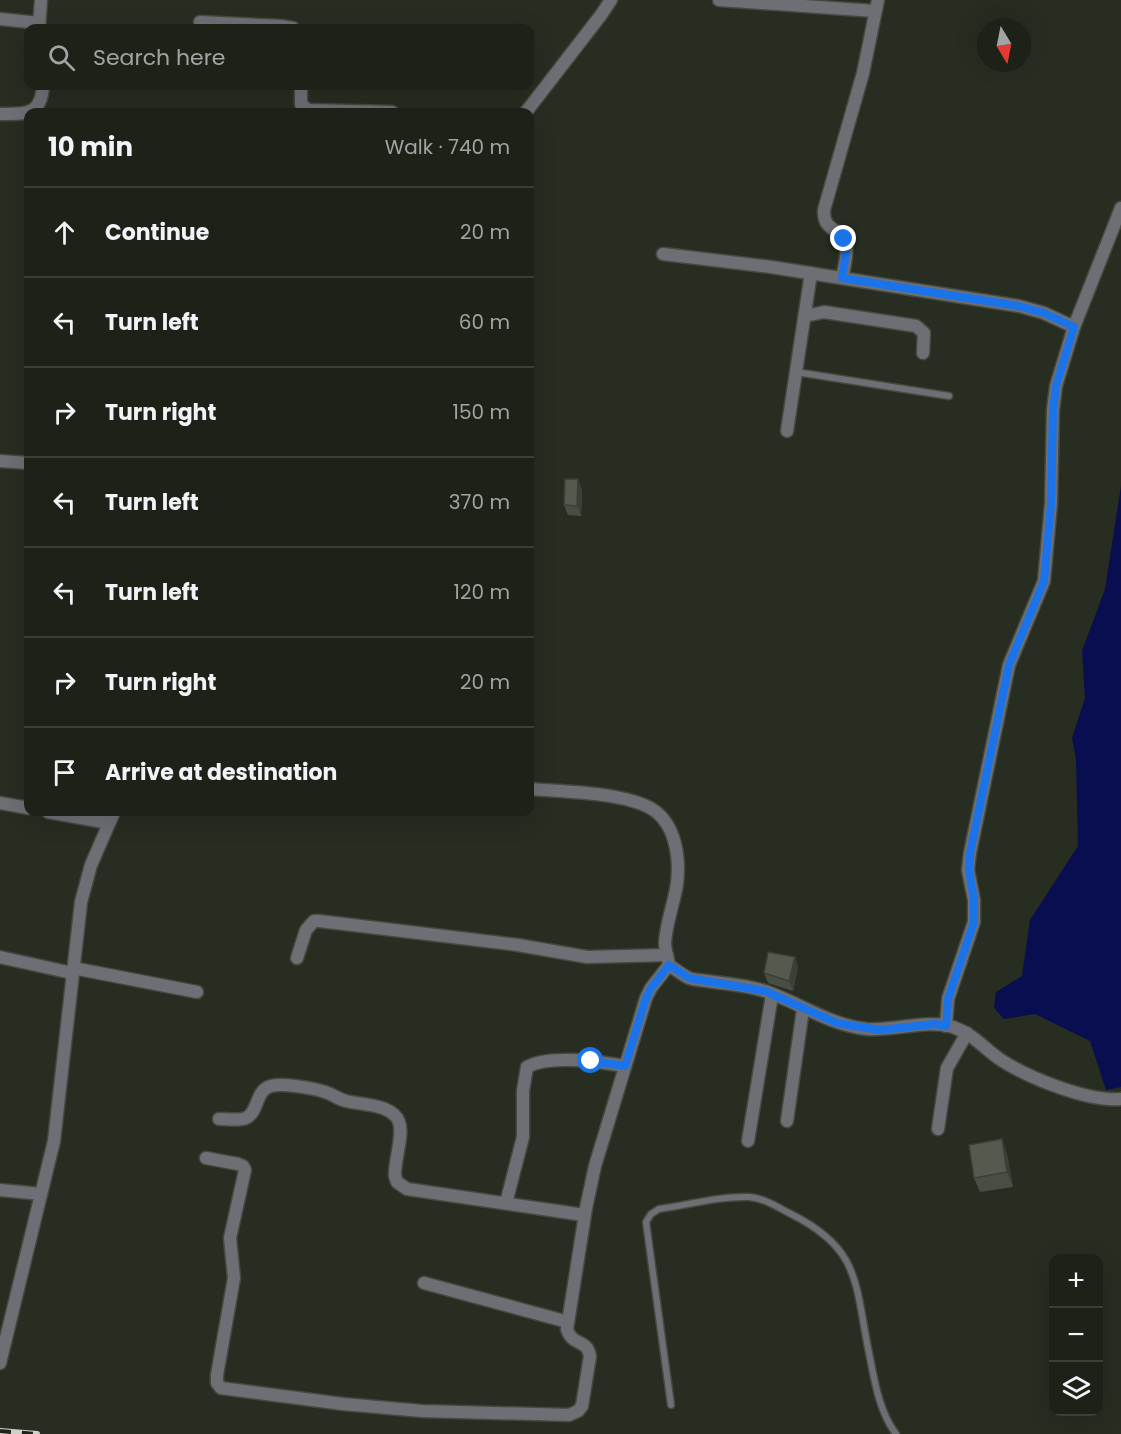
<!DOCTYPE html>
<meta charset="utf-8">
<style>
:root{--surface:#1d2219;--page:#252a22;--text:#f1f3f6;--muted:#a0a4a2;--line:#3b3f38}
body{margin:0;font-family:Poppins,sans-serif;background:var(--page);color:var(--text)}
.controls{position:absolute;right:18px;bottom:18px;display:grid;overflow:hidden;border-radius:12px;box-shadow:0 6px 24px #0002}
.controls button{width:54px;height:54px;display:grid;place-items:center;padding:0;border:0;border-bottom:2px solid var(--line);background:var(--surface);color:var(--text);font:30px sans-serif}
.compass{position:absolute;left:977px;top:18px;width:54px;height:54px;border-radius:50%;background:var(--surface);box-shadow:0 6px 24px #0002;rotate:170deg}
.stop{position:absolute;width:18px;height:18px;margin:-14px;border:4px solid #1a73e8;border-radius:50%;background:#fff}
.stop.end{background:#1a73e8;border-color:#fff;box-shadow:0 2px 6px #0008}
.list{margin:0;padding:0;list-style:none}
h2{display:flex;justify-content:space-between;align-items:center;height:78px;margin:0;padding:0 24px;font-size:26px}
h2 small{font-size:20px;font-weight:400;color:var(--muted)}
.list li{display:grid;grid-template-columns:39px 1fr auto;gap:18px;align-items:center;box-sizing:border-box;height:90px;padding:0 24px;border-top:2px solid var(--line)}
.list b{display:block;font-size:22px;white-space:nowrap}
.list em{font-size:20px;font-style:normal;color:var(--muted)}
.icon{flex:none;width:33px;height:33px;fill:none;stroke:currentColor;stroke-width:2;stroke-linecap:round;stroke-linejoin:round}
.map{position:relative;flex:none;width:1121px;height:1434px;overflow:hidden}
.search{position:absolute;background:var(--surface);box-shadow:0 6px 24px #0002;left:24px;top:24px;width:510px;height:66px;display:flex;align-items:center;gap:15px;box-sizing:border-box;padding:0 21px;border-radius:12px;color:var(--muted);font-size:22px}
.panel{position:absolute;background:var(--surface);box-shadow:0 6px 24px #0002;left:24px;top:108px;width:510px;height:708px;border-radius:12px}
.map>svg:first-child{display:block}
.water{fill:#090e51}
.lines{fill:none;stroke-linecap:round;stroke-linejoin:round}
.service-casing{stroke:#454a3f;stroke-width:9}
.minor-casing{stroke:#454a3f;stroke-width:15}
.service{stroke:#6d6f75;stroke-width:6}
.minor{stroke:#6d6f75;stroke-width:12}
.rail-casing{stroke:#cdd1c9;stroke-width:6}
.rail{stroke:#1e2318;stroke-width:4;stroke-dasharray:11;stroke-linecap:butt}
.wall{fill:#484e43}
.shaded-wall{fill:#3b4037}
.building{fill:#545b4e;stroke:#3b4037;stroke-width:1.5}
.route{stroke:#1a73e8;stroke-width:8}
</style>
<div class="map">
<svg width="1121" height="1434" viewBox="0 0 1121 1434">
<rect width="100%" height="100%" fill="#272d21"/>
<path class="water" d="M 1121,486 L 1121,1087 L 1106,1090 L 1090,1041 L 1035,1014 L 1004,1019 L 994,1008 L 996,992 L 1022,976 L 1030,920 L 1078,846 L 1076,759 L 1072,738 L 1085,698 L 1082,651 L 1105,589 Z"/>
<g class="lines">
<defs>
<g id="service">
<path d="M 796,372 L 949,396"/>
<path d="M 671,1405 L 646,1222 L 651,1214 L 659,1209 C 688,1205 720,1196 749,1197 C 764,1198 779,1208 791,1214 C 859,1248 855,1281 868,1348 C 874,1377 878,1410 896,1434"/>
</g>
<g id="minor">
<path d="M 719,0 L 875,11"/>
<path d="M 0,19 L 39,23"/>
<path d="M 200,22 L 281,26 L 293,28"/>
<path d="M 39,28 L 41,0"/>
<path d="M 301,86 L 301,104 L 308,110 L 392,112"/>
<path d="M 526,112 L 601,15 L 611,0"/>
<path d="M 0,114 C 25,114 41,116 43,86"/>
<path d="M 663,254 L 771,267 L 1019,306 L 1044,313 L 1074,327"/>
<path d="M 842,278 C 844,268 848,255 846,244 C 842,227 823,233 824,210 L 863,73 L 878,0"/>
<path d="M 805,316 L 824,312 L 916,326 L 924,333 L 923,353"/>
<path d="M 787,431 L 811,273"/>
<path d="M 0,461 L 28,463"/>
<path d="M 530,789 C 564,792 623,792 652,809 C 676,824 680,858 677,884 C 674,903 666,923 665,943 C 665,950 668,958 669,965 C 675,969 682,975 689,978 C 694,980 701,980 707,981 C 726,984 746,985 765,991 C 800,1003 829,1025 867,1029 C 894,1031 928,1019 953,1027 C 975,1035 983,1048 1001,1060 C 1029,1078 1088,1102 1121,1099"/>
<path d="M 0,803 L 28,808"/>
<path d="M 48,812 L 109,823"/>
<path d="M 0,957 L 72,973"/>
<path d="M 297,958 L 306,930 L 314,921 L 319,921 L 518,945 L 587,957 L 667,955"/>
<path d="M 73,968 L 197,992"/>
<path d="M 946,1026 L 948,999 L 974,922 L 974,900 L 968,870 L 970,853 L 1009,665 L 1044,581 L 1051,504 L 1053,410 L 1056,386 L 1074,327 L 1121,208"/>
<path d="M 219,1119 C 227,1119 239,1121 246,1118 C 259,1112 255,1090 271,1086 C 282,1083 314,1088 325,1092 C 332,1094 338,1099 346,1101 C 361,1105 393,1104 399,1122 C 404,1135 394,1161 395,1176 L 397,1182 L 407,1189 L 584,1215"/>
<path d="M 787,1121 L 803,1009"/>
<path d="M 938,1129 L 947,1068 L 967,1033"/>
<path d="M 748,1141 L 772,995"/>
<path d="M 206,1158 L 238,1164 L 243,1166 L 245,1170 L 230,1238 L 234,1278 L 217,1375 L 217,1383 L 221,1388 L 343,1404 L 422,1411 L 569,1415 L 578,1411 L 582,1406 L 590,1356 C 587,1338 572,1347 567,1329 L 586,1208 L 595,1166 L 646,998 L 651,988 L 669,965"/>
<path d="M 0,1190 L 41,1194"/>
<path d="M 506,1203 L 523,1137 L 523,1091 L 527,1067 C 550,1054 599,1062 625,1066"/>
<path d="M 424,1283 L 568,1322"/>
<path d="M 0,1363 L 54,1141 L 81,902 L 91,865 L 114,812"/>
</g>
</defs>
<use href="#service" class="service-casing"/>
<use href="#minor" class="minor-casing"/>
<use href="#service" class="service"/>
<use href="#minor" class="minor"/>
<defs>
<path id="rail" d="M 0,1431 L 37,1434"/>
</defs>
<use href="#rail" class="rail-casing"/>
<use href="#rail" class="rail"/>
</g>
<g class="wall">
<path d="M 582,489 L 581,516 L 568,515 L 564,505 Z"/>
<path d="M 798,967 L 793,991 L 768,983 L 764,973 Z"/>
<path d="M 1007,1154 L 1013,1187 L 980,1192 L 974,1178 Z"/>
</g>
<g class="shaded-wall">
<path d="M 578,479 L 582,489 L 581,516 L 577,506 Z"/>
<path d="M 795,957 L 798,967 L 793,991 L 789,981 Z"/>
<path d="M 1002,1139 L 1007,1154 L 1013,1187 L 1007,1172 Z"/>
</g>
<g class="building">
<path d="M 565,479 L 578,479 L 577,506 L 564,505 Z"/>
<path d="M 768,952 L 795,957 L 789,981 L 764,973 Z"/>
<path d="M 1002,1139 L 1007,1172 L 974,1178 L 969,1145 Z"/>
</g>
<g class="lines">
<path class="route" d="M 591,1061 L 625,1066 L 646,998 L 651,988 L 669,965 L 689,978 L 765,991 L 837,1023 L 880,1030 L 935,1024 L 946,1026 L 948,999 L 974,922 L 974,900 L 969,870 L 970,853 L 1009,665 L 1044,581 L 1051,504 L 1053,410 L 1056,386 L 1074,327 L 1044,313 L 1019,306 L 842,278 L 846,253 L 844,239"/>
</g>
</svg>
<div class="controls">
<button>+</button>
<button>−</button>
<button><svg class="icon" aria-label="layers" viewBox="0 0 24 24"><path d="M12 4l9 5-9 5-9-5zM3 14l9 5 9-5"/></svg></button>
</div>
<svg class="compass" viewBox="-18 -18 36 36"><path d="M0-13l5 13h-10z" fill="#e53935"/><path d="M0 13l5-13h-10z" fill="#a0a4a2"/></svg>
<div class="stop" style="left:591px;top:1061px"></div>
<div class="stop end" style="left:844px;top:239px"></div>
<div class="search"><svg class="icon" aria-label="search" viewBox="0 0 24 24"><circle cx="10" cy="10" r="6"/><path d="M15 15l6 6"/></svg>Search here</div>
<section class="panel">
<h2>10 min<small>Walk · 740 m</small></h2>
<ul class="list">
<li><svg class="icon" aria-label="ahead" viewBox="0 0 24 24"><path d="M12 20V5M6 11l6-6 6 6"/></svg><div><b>Continue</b></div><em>20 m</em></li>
<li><svg class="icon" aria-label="left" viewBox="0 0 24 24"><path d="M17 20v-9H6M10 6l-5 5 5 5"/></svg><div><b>Turn left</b></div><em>60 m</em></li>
<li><svg class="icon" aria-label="right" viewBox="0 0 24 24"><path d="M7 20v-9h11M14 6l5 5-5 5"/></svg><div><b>Turn right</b></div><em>150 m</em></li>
<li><svg class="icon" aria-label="left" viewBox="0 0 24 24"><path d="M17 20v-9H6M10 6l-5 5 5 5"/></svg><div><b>Turn left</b></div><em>370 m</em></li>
<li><svg class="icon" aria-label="left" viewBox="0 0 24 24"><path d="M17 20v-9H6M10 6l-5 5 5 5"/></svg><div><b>Turn left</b></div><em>120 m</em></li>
<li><svg class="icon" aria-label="right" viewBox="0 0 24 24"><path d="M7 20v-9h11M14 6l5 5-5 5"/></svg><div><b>Turn right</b></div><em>20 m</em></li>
<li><svg class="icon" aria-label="arrive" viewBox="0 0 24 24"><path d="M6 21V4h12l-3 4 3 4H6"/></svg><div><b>Arrive at destination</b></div></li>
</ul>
</section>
</div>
